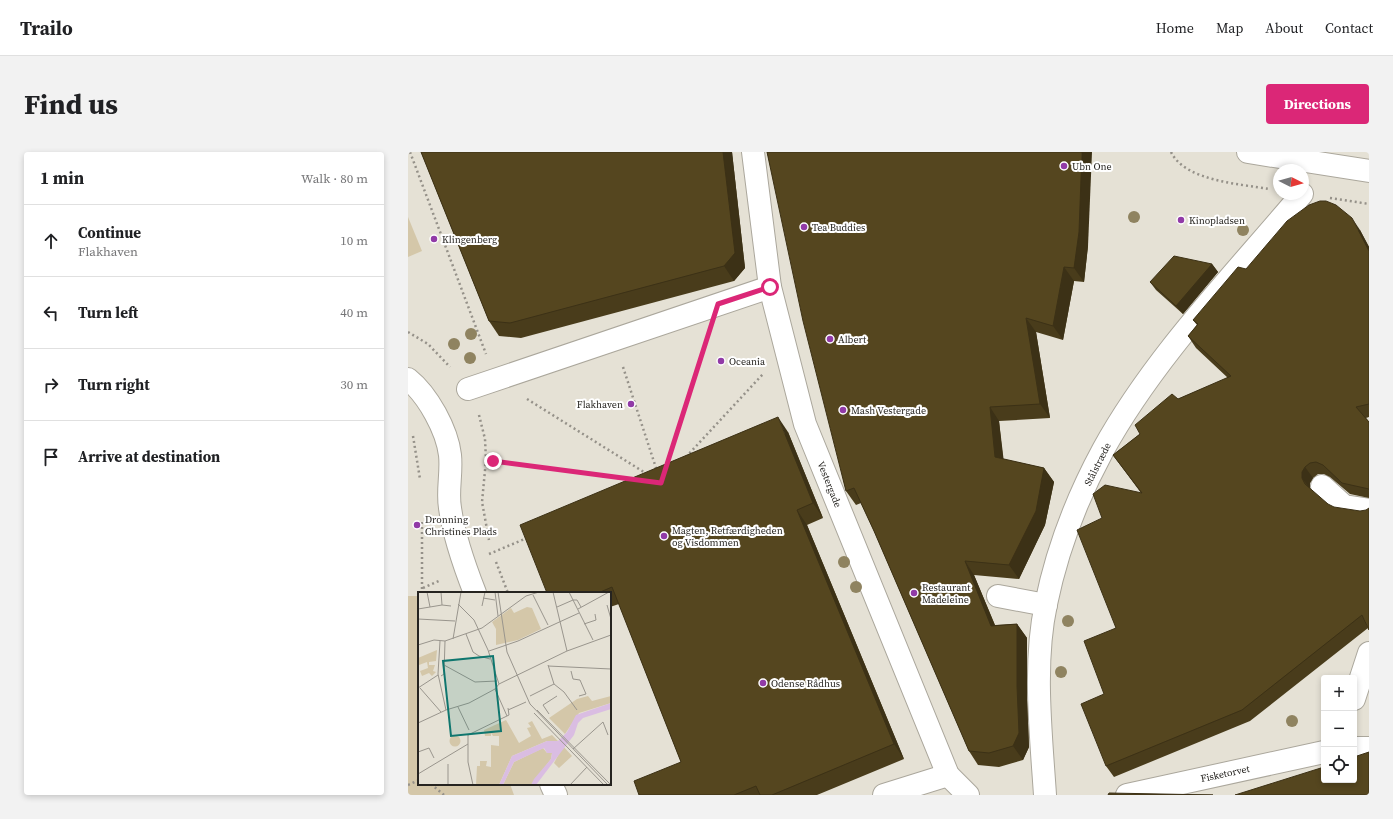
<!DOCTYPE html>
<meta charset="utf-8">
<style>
:root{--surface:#fff;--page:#f2f2f2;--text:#202124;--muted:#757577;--line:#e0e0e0;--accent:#db2777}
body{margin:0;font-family:"Source Serif 4",serif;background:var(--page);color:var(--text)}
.controls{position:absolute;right:12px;bottom:12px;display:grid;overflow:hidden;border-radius:4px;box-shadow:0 2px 6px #0003}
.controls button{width:36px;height:36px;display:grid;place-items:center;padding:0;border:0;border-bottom:1px solid var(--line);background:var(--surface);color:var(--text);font:20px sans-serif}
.compass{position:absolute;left:865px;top:12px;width:36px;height:36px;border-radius:50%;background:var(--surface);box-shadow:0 2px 6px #0003;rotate:96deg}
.stop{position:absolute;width:12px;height:12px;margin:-9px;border:3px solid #db2777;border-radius:50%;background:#fff}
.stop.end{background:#db2777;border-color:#fff;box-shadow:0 1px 4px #0008}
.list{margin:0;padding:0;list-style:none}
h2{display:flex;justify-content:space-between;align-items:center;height:52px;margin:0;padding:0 16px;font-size:17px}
h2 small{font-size:13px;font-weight:400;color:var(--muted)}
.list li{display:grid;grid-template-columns:26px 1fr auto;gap:12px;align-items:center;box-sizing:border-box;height:72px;padding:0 16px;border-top:1px solid var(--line)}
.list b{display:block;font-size:15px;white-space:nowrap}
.list p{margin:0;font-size:13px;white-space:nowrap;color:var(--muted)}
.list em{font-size:13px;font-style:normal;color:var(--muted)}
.icon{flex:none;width:22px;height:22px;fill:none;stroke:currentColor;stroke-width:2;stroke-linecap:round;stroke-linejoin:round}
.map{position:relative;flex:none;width:961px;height:643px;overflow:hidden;border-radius:4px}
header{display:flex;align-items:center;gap:24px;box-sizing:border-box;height:56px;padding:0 20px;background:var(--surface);border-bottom:1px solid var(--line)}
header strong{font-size:19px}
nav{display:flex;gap:22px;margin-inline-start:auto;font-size:14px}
.intro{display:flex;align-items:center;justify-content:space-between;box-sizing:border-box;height:96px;padding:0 24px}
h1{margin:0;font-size:28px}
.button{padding:10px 18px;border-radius:4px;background:var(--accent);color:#fff;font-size:14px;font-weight:700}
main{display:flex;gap:24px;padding:0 24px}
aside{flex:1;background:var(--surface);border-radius:4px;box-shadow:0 2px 6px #0003}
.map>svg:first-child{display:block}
.green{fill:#d4c7a9}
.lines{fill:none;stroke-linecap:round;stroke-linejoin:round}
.minor-casing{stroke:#aba79c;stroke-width:24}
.path{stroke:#959189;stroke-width:2.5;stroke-dasharray:2 3;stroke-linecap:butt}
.minor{stroke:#fff;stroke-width:22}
.tree{fill:#8f8360}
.wall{fill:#493c1b}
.shaded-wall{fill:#3c3116}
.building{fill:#55461f;stroke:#3c3116}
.route{stroke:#db2777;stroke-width:5}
.poi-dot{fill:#913aa7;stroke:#fff;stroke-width:1.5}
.labels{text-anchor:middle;stroke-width:4;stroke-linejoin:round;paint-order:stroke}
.poi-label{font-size:10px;fill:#262420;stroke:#fff;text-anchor:start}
.street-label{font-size:10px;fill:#262420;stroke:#fff}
.inset-road{fill:none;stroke:#99958d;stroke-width:1}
.view{fill:#0f766e;fill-opacity:0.15;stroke:#0f766e;stroke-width:2}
.inset-edge{fill:none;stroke:#262420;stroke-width:2}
</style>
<header>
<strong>Trailo</strong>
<nav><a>Home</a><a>Map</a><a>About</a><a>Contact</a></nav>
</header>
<div class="intro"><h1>Find us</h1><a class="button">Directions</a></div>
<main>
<aside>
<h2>1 min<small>Walk · 80 m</small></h2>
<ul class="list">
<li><svg class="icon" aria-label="ahead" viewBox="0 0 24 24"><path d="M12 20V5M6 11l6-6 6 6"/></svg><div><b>Continue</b><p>Flakhaven</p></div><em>10 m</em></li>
<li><svg class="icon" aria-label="left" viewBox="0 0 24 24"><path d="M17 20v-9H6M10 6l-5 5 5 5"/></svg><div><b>Turn left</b></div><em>40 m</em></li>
<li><svg class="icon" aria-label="right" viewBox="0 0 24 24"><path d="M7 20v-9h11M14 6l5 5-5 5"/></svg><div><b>Turn right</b></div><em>30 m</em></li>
<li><svg class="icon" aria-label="arrive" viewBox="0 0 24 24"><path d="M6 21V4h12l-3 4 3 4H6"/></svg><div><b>Arrive at destination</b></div></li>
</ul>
</aside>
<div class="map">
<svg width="961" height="643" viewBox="0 0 961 643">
<rect width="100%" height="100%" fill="#e5e1d5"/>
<g class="green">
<path d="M 0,65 L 14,99 L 0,105 Z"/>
<path d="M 0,444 L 11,444 L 11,632 L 102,632 L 106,643 L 0,643 Z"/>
</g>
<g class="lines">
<defs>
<g id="minor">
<path d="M 345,0 L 362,135 L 397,272 L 540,623 L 560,643"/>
<path d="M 840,0 L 961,19"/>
<path d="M 0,227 C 20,243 39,278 42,303 C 44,321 39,339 42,356 C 46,385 56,413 67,441"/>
<path d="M 60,237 L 362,135"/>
<path d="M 914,334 L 936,354 L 961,358"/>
<path d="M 590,444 L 638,453"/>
<path d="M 946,547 L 961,501"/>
<path d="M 946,596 L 961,596"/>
<path d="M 143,632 L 148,643"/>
<path d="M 476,643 L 540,623"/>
<path d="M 637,643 C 633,582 625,512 638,452 C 649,398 669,346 695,298 C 746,205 826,123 894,42"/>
<path d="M 719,643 L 916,600"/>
</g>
</defs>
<use href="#minor" class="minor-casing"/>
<g class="path">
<path d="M 2,0 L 78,202"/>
<path d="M 763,0 C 777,29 832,32 861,37"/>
<path d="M 922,46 L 961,52"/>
<path d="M 0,180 L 20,192 L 42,215"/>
<path d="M 215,215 L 249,319"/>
<path d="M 119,247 L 239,322"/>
<path d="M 71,263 L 77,287 L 78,308 L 74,350 L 81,388"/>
<path d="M 5,284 L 12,327"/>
<path d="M 278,305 L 355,222"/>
<path d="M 85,309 L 224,328"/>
<path d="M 258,314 L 299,187"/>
<path d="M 14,370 L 14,441"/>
<path d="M 81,402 L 119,386"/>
<path d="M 88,410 L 100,441"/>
<path d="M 15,436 L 33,428"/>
<path d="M 23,632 L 36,643"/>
<path d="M 0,633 L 11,628"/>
</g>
<use href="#minor" class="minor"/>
</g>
<g class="tree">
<circle cx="726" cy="65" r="6"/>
<circle cx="835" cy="78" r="6"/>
<circle cx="63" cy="182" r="6"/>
<circle cx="46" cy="192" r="6"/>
<circle cx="62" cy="206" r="6"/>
<circle cx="436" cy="410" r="6"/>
<circle cx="448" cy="435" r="6"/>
<circle cx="660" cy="469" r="6"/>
<circle cx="653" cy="520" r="6"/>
<circle cx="884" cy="569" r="6"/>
</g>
<g class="wall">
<path d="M 13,0 L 324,0 L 337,116 L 326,129 L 113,186 L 91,184 L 81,169 Z"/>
<path d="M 359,0 L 680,94 L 676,130 L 666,129 L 655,188 L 628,180 L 642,266 L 591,269 L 595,307 L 636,316 L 646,330 L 637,373 L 611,427 L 566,423 L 587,473 L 609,472 L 619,486 L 619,548 L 621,595 L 615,608 L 591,615 L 570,613 L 561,599 L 466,379 L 453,351 L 448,353 L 438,339 Z"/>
<path d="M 952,78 L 961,95 L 961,265 L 958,266 L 961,270 L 961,346 L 942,342 L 922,325 L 916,322 L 910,322 L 905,326 L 902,331 L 902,336 L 960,476 L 842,569 L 706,625 L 698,614 L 696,542 L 708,476 L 694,366 L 733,341 L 705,303 L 732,282 L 770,247 L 820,226 L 788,196 L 780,184 L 789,173 L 785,168 L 838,117 Z"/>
<path d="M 804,112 L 810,120 L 775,162 L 748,138 L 742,130 Z"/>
<path d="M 380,280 L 415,366 L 399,373 L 496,607 L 409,643 L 231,643 L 273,610 L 211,452 L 202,455 L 202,441 L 139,441 Z"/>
</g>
<g class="shaded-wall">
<path d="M 315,0 L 324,0 L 337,116 L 326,129 L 316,114 Z"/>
<path d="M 674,0 L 684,0 L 680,94 L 676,130 L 666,116 Z"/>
<path d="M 944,66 L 952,78 L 961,95 L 961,99 Z"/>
<path d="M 804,112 L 810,120 L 775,162 L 768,154 Z"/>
<path d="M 656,115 L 666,129 L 655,188 L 645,174 Z"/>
<path d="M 618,166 L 628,180 L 642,266 L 632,252 Z"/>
<path d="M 582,255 L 591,269 L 597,319 L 587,305 Z"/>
<path d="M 370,265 L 380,280 L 415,366 L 405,351 Z"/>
<path d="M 897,315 L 905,326 L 902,331 L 902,337 L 894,326 L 894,320 Z"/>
<path d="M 636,316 L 646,330 L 637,373 L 611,427 L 601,413 Z"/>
<path d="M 389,358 L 399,373 L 496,607 L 486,592 Z"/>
<path d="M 557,409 L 566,423 L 593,488 L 583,474 Z"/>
<path d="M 609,472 L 619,486 L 619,548 L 621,595 L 615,608 L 605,594 L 609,534 Z"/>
</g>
<g class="building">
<path d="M 13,0 L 315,0 L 327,101 L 316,114 L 102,171 L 81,169 Z"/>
<path d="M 359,0 L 674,0 L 671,80 L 666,116 L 656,115 L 645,174 L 618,166 L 632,252 L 582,255 L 587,305 L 636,316 L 628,359 L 601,413 L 557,409 L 583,474 L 609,472 L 609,534 L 611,581 L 605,594 L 581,601 L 561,599 L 466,379 L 446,336 L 438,339 L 395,169 Z"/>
<path d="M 912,49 L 918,49 L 928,53 L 944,66 L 961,99 L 961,252 L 948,255 L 961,270 L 961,338 L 961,337 L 934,331 L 915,313 L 908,310 L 902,311 L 897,315 L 894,320 L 894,326 L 897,332 L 920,352 L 926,355 L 952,359 L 958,358 L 961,356 L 961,478 L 954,463 L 834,558 L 698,614 L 673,552 L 696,542 L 676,489 L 708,476 L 669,378 L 694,366 L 685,342 L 697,333 L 734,341 L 705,303 L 732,282 L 727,273 L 764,242 L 770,247 L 823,224 L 780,184 L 790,172 L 785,168 L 830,115 L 838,117 L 879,69 L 901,53 Z"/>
<path d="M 766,104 L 804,112 L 768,154 L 742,130 Z"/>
<path d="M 370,265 L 405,351 L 389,358 L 486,592 L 364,643 L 352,643 L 348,634 L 326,643 L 231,643 L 226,629 L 273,610 L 204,435 L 190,441 L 139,441 L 112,373 Z"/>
<path d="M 961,600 L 961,643 L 827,643 L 916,615 L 916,628 L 946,628 L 946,605 Z"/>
<path d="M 701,641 L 805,643 L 700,643 Z"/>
</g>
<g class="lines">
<path class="route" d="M 85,309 L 253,331 L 310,152 L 362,135"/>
</g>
<g class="poi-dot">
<circle cx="656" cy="14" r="4"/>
<circle cx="773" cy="68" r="4"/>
<circle cx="396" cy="75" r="4"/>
<circle cx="26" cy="87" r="4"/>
<circle cx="422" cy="187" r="4"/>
<circle cx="313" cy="209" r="4"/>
<circle cx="223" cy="252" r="4"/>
<circle cx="435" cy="258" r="4"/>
<circle cx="9" cy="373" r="4"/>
<circle cx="256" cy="384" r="4"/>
<circle cx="506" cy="441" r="4"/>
<circle cx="355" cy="531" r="4"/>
</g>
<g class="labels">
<g class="poi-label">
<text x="664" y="18">Ubn One</text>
<text x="781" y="72">Kinopladsen</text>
<text x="404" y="79">Tea Buddies</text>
<text x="34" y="91">Klingenberg</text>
<text x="430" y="191">Albert</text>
<text x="321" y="213">Oceania</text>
<text x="215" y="256" text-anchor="end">Flakhaven</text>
<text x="443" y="262">Mash Vestergade</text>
<text x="17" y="371">Dronning<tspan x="17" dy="12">Christines Plads</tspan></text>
<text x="264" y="382">Magten, Retfærdigheden<tspan x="264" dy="12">og Visdommen</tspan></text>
<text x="514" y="439">Restaurant<tspan x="514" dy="12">Madeleine</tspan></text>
<text x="363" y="535">Odense Rådhus</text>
</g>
<g class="street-label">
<text transform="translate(689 312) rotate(-63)" y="4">Stålstræde</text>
<text transform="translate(422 332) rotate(68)" y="4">Vestergade</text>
<text transform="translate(817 621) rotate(-12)" y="4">Fisketorvet</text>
</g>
</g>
<g transform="translate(10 440)">
<rect width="193" height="193" fill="#e5e1d5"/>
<path d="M 109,15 L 114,16 L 123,37 L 100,48 L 78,53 L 78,37 L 74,30 L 93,16 L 96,21 ZM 19,58 L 18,69 L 11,70 L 11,73 L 17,73 L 15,79 L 18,80 L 14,84 L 11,81 L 4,84 L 2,79 L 10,76 L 9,70 L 1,73 L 0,66 ZM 170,104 L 174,109 L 193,104 L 193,111 L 161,121 L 147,142 L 131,126 L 159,107 ZM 88,128 L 101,151 L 113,144 L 109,136 L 113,135 L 110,131 L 114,129 L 124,147 L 134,143 L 140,149 L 129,149 L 94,164 L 81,193 L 58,193 L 59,174 L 62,174 L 62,169 L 69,169 L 68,174 L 73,175 L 73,153 L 81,154 L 81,144 L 75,144 L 73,141 L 73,144 L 67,144 L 66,138 ZM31.5 149a5.5 5.5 0 1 1 11 0a5.5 5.5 0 1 1-11 0ZM 145,154 L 154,164 L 141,176 L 136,171 ZM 125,156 L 129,161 L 134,161 L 133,167 L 113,193 L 85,193 L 96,170 Z" fill="#d4c7a9"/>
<path d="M 193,111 L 193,117 L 165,126 L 160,131 L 156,143 L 118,193 L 113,193 L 116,187 L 133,167 L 134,161 L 129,161 L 126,156 L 96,170 L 85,193 L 81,193 L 94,164 L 129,149 L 140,149 L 149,140 L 158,123 Z" fill="#dabde2"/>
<path class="inset-road" d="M 9,0 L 12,15M 23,0 L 24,13M 77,0 L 80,24M 80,0 L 89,60 L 112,112 L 190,193M 135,0 L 149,59M 151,0 L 175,48M 115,3 L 130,33M 65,6 L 77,8M 155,8 L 159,8 L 163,15M 40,12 L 56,28 L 70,58 L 81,92M 189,13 L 193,27M 64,14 L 67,0M 139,15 L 155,8M 0,17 L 24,13 L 33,14M 160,17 L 191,0M 0,27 L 37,29M 166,32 L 178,28 L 177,22M 48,42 L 55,60 L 61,64 L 72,67M 35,47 L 43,0M 22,49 L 20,82 L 28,118M 0,53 L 16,48 L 27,49 L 64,36 L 108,4 L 121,0M 71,59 L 100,49 L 161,21M 26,73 L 57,90 L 79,89M 130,73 L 136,92 L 146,100 L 159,118M 130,74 L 193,77M 153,79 L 155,87 L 162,88 L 168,102 L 161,104M 23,84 L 26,82 L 27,49M 81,92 L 149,59 L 193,43M 0,96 L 20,83M 2,96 L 23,120M 77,97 L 89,124M 112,104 L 136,92M 40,115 L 51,138M 90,118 L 108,110M 119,118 L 193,193M 116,121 L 186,193M 131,122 L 125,113 L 139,104M 0,131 L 28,118 L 51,111 L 77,97 L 81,92M 155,157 L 185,130 L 190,143M 0,160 L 11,156 L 16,166M 0,182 L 50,152M 30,193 L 30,172M 55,193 L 50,170 L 50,143 L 91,123 L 90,116M 152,193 L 169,175"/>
<path class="view" d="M 75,64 L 83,139 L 33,144 L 25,69 Z"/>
<rect width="193" height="193" class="inset-edge"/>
</g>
</svg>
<div class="controls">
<button>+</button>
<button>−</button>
<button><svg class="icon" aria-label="locate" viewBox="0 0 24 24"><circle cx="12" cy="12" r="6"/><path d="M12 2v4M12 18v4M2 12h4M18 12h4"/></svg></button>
</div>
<svg class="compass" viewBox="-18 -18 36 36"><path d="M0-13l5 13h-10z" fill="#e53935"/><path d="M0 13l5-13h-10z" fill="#757577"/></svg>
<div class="stop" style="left:362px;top:135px"></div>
<div class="stop end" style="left:85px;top:309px"></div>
</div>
</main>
